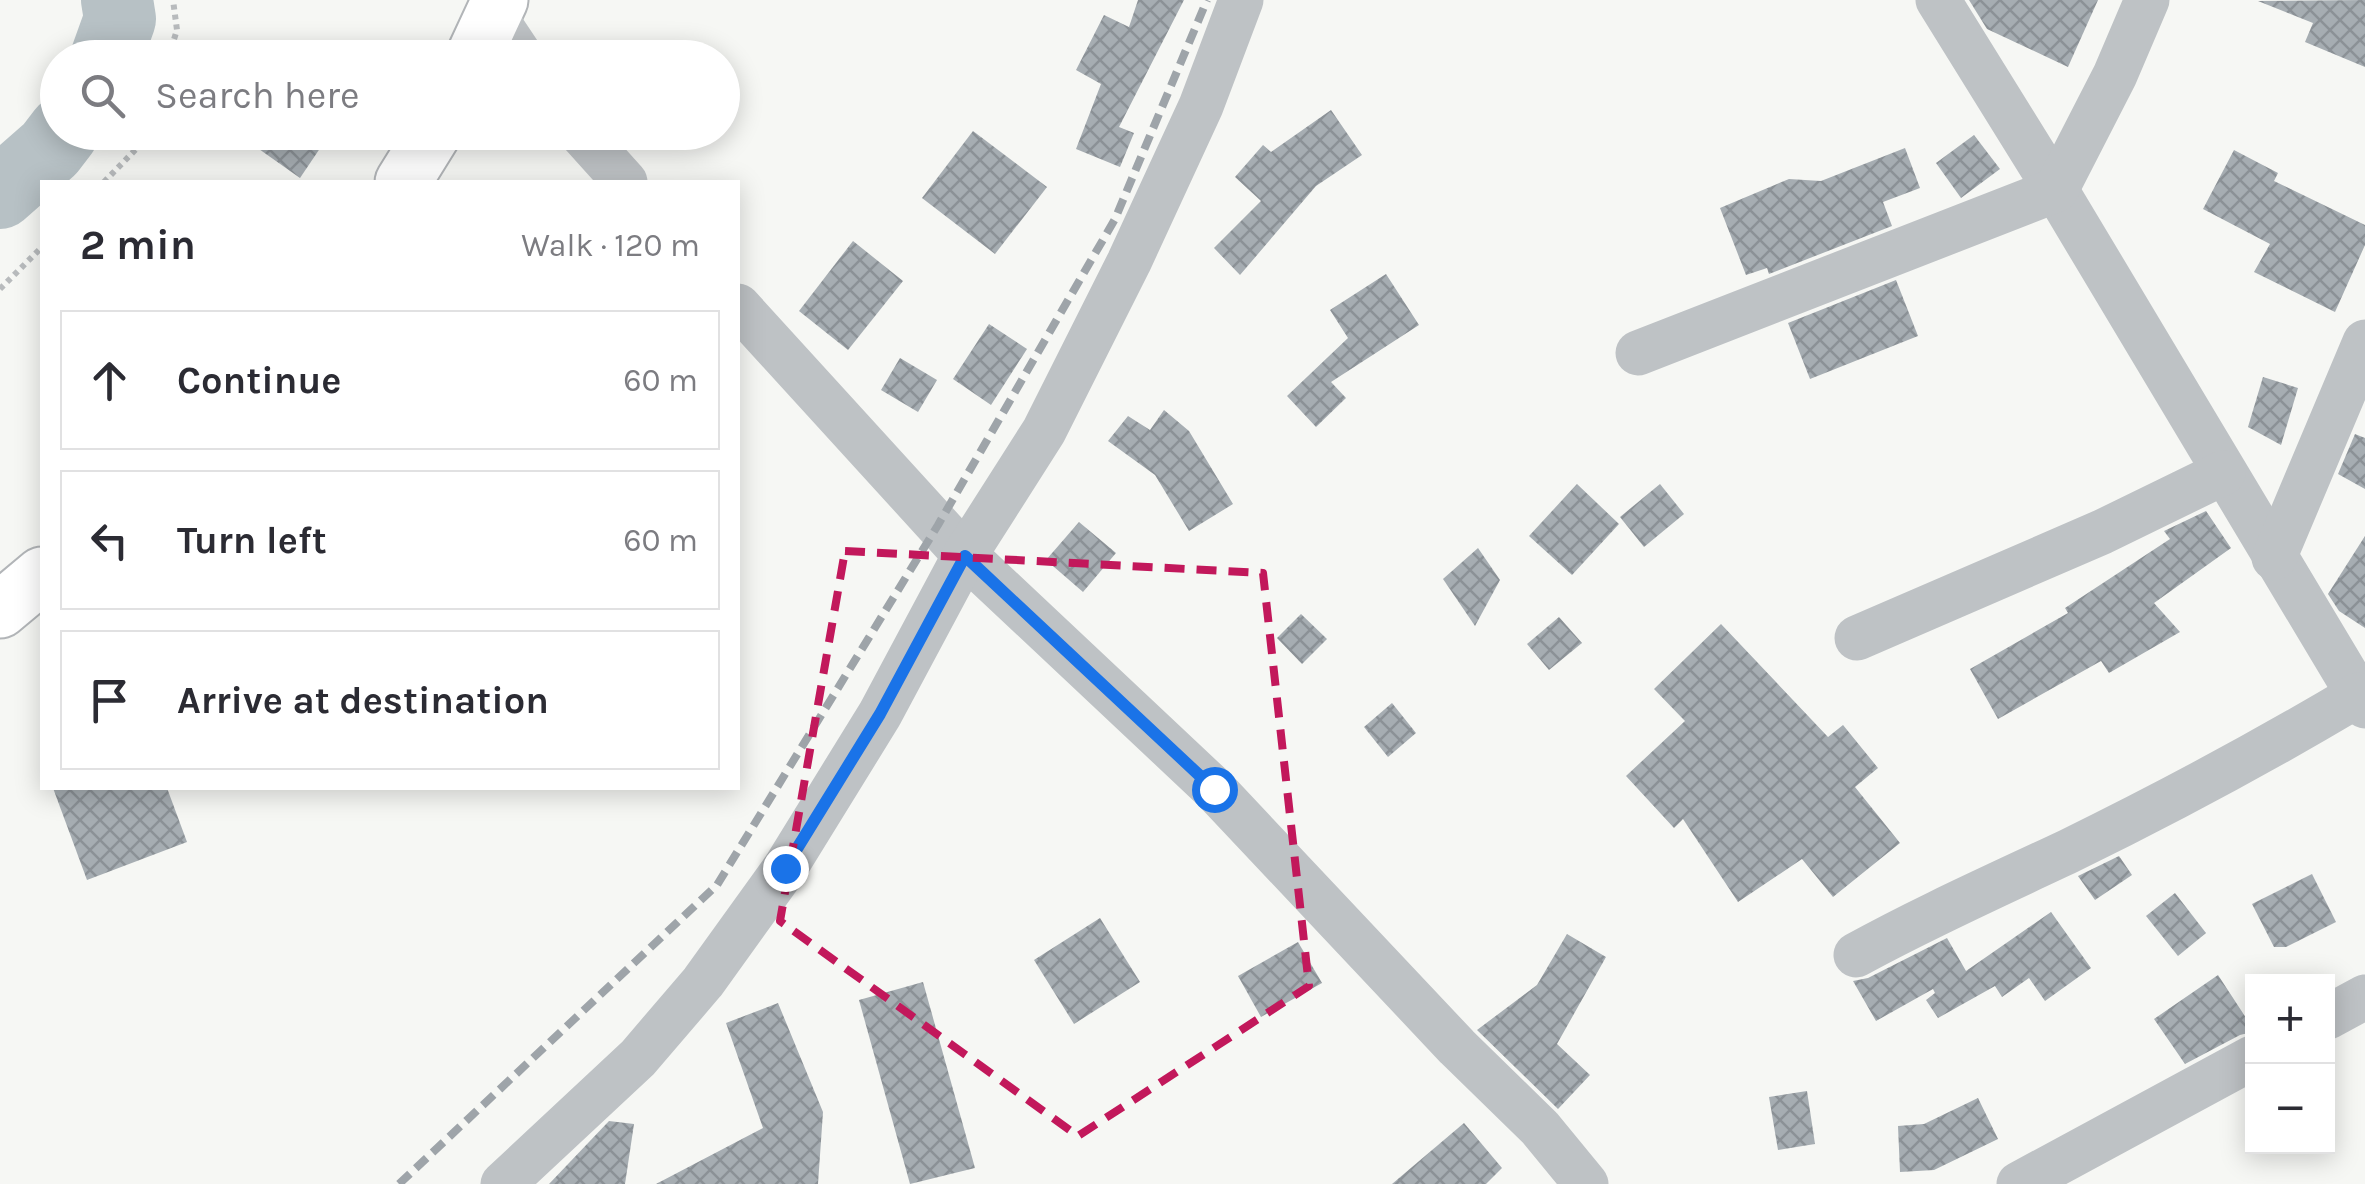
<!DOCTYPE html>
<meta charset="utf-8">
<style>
:root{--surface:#fff;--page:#f2f2f3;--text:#2b2b33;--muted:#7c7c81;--line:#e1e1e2}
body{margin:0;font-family:Karla,sans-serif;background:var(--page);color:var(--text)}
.controls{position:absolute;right:30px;bottom:30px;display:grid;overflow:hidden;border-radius:0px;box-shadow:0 5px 25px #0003}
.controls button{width:90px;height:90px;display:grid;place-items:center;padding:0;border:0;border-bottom:2px solid var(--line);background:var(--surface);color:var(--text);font:50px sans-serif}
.stop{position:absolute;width:30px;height:30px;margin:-22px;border:8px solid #1a73e8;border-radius:50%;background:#fff}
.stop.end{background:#1a73e8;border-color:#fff;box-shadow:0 2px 10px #0008}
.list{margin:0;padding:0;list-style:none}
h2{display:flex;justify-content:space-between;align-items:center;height:130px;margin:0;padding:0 40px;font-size:42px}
h2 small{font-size:32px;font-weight:400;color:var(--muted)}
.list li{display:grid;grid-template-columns:65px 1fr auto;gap:30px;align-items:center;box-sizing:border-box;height:140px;margin:0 20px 20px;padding:0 20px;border:2px solid var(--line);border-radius:0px}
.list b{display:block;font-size:38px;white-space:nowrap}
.list em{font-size:32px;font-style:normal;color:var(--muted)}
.icon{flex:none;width:55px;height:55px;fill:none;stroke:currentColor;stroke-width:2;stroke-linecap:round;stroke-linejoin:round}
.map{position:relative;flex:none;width:2365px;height:1184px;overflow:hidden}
.search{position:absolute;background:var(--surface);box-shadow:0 5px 25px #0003;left:40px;top:40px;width:700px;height:110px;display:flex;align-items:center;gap:25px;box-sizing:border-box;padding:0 35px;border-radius:55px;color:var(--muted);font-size:38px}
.panel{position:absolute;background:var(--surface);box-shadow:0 5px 25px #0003;left:40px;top:180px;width:700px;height:610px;border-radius:0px}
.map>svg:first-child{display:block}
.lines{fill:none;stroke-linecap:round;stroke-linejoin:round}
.river{stroke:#b7c1c5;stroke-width:72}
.building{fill:url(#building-cross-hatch)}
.highway-casing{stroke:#b2b5b8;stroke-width:59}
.path{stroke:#b8bbbd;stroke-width:6;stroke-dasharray:5 5;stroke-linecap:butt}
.minor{stroke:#bec2c5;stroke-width:45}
.highway{stroke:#fff;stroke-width:55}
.rail{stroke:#9ea4a9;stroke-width:8;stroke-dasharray:15 8;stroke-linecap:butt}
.route{stroke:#1a73e8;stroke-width:12}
.marked{fill:none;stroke:#c2185b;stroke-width:8;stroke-dasharray:20 12;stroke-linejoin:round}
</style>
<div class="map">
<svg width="2365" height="1184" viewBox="0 0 2365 1184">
<defs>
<pattern id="building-cross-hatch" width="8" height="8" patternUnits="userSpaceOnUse" patternTransform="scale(2.5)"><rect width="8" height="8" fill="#a6adb2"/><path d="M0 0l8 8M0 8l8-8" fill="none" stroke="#8b9196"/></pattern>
</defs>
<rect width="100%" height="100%" fill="#f6f7f4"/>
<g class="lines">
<g class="river">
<path d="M 106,58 L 120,19 L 117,0"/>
<path d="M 0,193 L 50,149 L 63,132"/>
</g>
</g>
<g class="building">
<path d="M 1138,0 L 1184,0 L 1119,127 L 1134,133 L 1120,167 L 1076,149 L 1101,84 L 1076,70 L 1104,15 L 1129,27 Z"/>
<path d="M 1969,0 L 2098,0 L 2068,67 L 1987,29 Z"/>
<path d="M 2365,0 L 2365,67 L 2305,42 L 2313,23 L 2258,1 Z"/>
<path d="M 1331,110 L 1362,155 L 1316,186 L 1240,275 L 1214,248 L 1261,201 L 1235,177 L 1263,145 L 1271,152 Z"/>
<path d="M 973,131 L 1047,187 L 995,254 L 922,198 Z"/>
<path d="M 235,132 L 331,132 L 300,178 Z"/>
<path d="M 1974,135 L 2000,169 L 1961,198 L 1936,163 Z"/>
<path d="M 1905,148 L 1920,188 L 1883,202 L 1892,226 L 1769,274 L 1767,268 L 1746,275 L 1720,208 L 1789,179 L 1821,181 Z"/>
<path d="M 2234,150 L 2278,173 L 2274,181 L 2365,225 L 2365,245 L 2335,312 L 2254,272 L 2270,244 L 2203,209 Z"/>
<path d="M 853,241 L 903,281 L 848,350 L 799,311 Z"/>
<path d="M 1386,274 L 1419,325 L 1331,382 L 1346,398 L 1316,427 L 1287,396 L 1348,338 L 1330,310 Z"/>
<path d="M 1896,280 L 1918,336 L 1810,379 L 1788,323 Z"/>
<path d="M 989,324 L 1027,349 L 991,405 L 953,379 Z"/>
<path d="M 900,358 L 937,380 L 918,412 L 881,390 Z"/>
<path d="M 2263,377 L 2298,388 L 2281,445 L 2248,427 Z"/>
<path d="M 1164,410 L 1189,431 L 1233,504 L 1189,531 L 1155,475 L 1108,441 L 1128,416 L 1150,430 Z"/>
<path d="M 2355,434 L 2365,438 L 2365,489 L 2338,474 Z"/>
<path d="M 1577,484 L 1619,524 L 1572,575 L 1529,536 Z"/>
<path d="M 1660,484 L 1684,514 L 1644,547 L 1620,517 Z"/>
<path d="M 2206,511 L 2231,548 L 2154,603 L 2180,632 L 2109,673 L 2101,661 L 1998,719 L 1970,669 L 2068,613 L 2065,608 L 2170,539 L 2164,531 Z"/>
<path d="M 1079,522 L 1116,553 L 1083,592 L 1046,560 Z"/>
<path d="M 2365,536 L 2365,628 L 2339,611 L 2328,594 Z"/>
<path d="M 1478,548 L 1500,580 L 1475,626 L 1443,579 Z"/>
<path d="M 1301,614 L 1327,639 L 1302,664 L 1277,638 Z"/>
<path d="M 1559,617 L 1582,643 L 1549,670 L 1527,644 Z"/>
<path d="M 1721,624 L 1828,737 L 1843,725 L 1878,768 L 1855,787 L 1900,843 L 1833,897 L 1802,859 L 1738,902 L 1683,819 L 1674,828 L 1626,776 L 1685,721 L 1654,689 Z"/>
<path d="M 1392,703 L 1416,733 L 1388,757 L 1364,727 Z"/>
<path d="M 53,788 L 167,788 L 187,842 L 87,880 Z"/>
<path d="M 2119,856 L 2132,875 L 2095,900 L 2078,876 Z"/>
<path d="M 2312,874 L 2336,922 L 2286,947 L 2274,947 L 2252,904 Z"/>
<path d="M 2175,893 L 2206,933 L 2178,956 L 2146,916 Z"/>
<path d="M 2051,912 L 2091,968 L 2045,1001 L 2029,978 L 2002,997 L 1995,986 L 1938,1018 L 1926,1000 L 1935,993 L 1933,989 L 1876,1021 L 1853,981 L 1868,978 L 1947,938 L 1966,971 Z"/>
<path d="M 1100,918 L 1140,982 L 1074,1024 L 1034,960 Z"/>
<path d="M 1567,934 L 1606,957 L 1557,1044 L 1590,1075 L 1558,1109 L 1477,1030 L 1537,985 Z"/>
<path d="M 1298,942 L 1322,983 L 1261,1017 L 1238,976 Z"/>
<path d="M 2218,975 L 2252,1027 L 2252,1032 L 2240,1035 L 2185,1064 L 2154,1019 Z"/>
<path d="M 923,982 L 975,1168 L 910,1184 L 859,1000 Z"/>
<path d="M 778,1003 L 823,1112 L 818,1184 L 656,1184 L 763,1128 L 726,1023 Z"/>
<path d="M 1807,1091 L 1815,1144 L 1778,1150 L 1769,1097 Z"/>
<path d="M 1978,1098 L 1998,1139 L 1934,1170 L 1900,1172 L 1898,1126 L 1924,1124 Z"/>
<path d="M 609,1121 L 634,1124 L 625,1184 L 549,1184 Z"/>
<path d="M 1464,1123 L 1502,1168 L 1486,1184 L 1392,1184 Z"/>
</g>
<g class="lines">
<defs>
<g id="highway">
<path d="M 473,58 L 500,0"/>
<path d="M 403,182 L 434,132"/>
<path d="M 0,610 L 42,575"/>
</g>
</defs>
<use href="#highway" class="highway-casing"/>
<g class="path">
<path d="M 168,58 L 177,30 L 173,0"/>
<path d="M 104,182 L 140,145 L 144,132"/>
<path d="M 0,289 L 42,247"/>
</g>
<g class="minor">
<path d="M 1938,0 L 2056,190 L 2365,706"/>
<path d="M 494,16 L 522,58"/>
<path d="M 580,132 L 625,182"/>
<path d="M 738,306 L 965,555 L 1214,789 L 1457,1047 L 1540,1128 L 1586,1184"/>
<path d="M 1638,353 L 2056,190 L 2115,75 L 2147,0"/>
<path d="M 2274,558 L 2365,342"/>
<path d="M 1857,638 L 2102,532 L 2223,473"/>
<path d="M 1856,955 C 1925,917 1997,885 2069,851 C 2167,803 2264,751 2358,695"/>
<path d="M 2328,1017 L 2365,997"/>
<path d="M 503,1184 L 638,1058 L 703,982 L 785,868 L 880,714 L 965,555 L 1044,431 L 1129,262 L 1201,106 L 1241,0"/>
<path d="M 2019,1184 L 2252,1058"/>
</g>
<use href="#highway" class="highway"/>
<path class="rail" d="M 399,1184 L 717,885 L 938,525 L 1115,219 L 1207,0"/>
</g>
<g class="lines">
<path class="route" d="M 785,868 L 880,714 L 965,556 L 1214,789"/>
</g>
<path class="marked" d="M 845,551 L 1263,573 L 1309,986 L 1078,1136 L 780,921 Z"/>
</svg>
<div class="controls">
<button>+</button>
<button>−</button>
</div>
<div class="stop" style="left:1214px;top:789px"></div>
<div class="stop end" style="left:785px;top:868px"></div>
<div class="search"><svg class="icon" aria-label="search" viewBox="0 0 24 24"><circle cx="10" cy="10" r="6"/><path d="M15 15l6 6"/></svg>Search here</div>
<section class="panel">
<h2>2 min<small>Walk · 120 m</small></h2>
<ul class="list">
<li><svg class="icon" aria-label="ahead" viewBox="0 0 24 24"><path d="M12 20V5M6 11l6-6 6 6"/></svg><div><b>Continue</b></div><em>60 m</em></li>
<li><svg class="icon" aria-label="left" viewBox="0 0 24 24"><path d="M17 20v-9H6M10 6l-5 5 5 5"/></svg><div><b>Turn left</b></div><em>60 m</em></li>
<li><svg class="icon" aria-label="arrive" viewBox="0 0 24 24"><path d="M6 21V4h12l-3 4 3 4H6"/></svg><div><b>Arrive at destination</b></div></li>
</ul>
</section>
</div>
